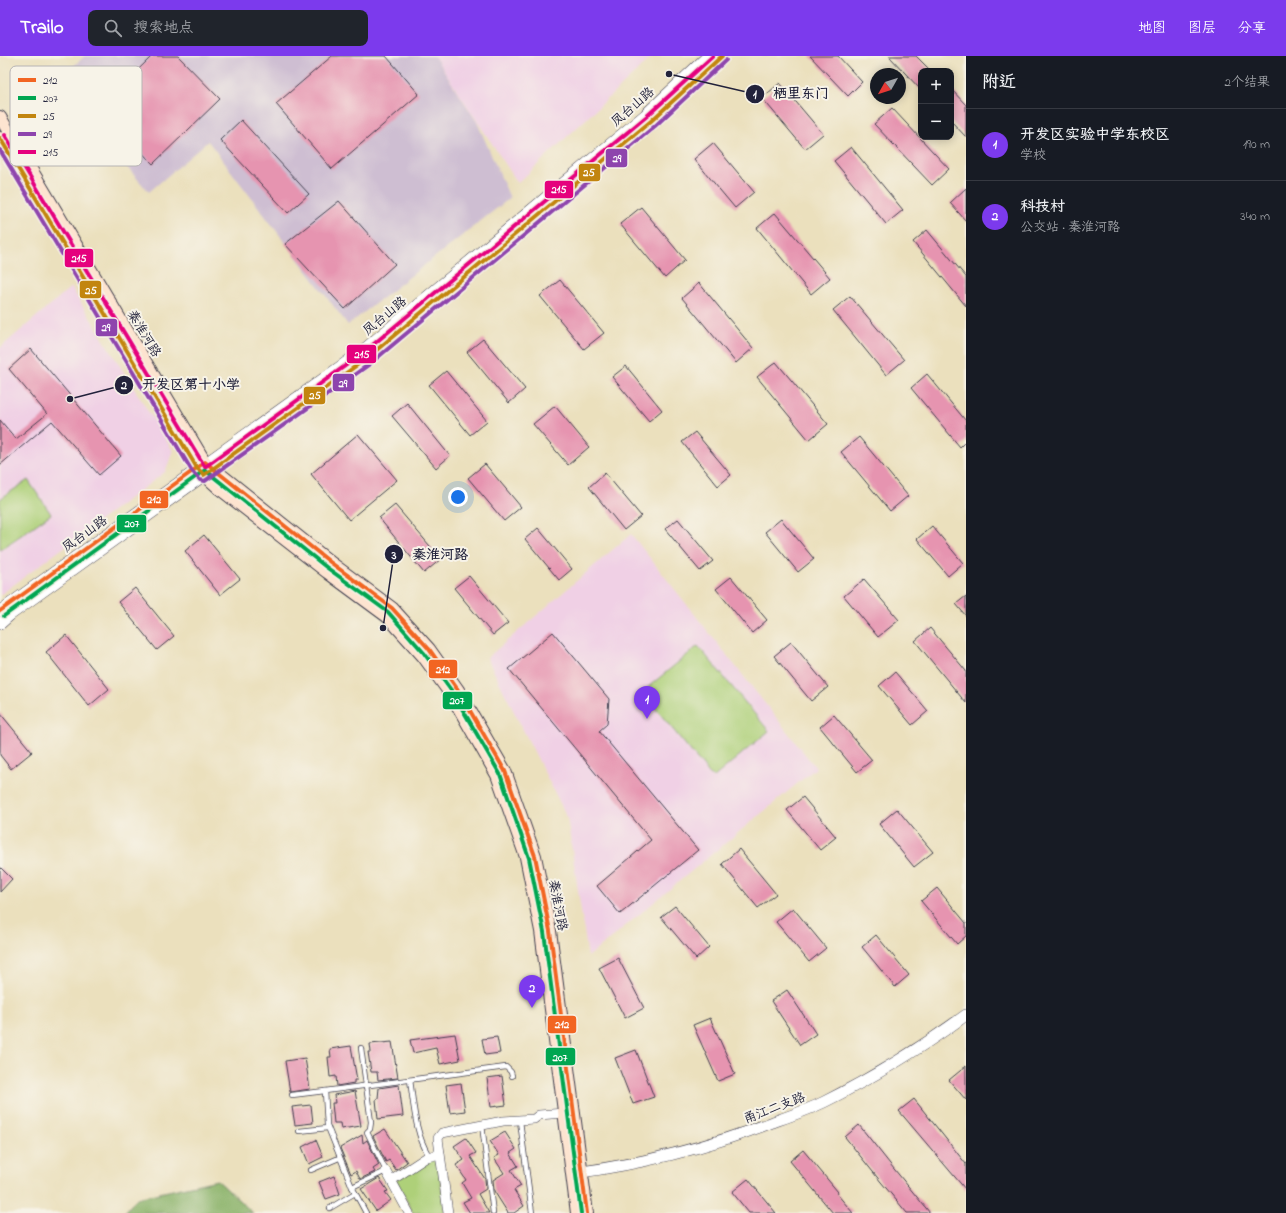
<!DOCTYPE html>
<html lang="zh">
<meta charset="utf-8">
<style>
:root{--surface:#171b24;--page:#20242c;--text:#f1f3f6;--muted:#9ea1a6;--line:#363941;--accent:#7c3aed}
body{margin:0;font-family:"Indie Flower","LXGW WenKai TC",sans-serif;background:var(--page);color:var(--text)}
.controls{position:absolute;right:12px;top:12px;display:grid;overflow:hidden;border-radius:8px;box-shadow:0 2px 10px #0003}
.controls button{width:36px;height:36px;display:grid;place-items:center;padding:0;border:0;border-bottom:1px solid var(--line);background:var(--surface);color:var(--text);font:20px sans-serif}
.compass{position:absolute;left:870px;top:12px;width:36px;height:36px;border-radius:50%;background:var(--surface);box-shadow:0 2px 10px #0003;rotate:231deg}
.you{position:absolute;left:458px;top:441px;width:14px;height:14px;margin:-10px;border:3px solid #fff;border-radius:50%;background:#1a73e8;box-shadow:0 0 0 6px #1a73e833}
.badge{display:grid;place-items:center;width:26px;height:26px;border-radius:50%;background:var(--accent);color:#fff;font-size:13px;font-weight:700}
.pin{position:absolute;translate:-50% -33px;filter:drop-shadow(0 1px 2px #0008)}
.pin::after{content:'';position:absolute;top:21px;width:14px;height:12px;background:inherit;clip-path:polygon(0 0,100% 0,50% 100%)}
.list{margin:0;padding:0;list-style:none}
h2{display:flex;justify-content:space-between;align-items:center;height:52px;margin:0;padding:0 16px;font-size:17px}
h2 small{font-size:13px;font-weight:400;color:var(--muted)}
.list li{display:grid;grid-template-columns:26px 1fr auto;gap:12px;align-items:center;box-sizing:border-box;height:72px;padding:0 16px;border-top:1px solid var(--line)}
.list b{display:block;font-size:15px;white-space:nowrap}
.list p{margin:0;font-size:13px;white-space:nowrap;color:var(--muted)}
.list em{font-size:13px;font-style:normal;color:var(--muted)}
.icon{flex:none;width:22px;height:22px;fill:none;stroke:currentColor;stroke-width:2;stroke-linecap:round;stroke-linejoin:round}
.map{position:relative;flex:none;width:966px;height:1157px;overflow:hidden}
header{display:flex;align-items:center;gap:24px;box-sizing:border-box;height:56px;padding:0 20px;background:var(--accent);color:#fff}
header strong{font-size:19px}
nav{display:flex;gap:22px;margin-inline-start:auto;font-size:14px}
.search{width:280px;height:36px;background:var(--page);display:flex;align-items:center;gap:10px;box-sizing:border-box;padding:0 14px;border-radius:8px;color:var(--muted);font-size:15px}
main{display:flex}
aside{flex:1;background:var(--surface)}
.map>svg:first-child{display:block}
.built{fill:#f0d0e5}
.industrial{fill:#cebed2}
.green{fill:#aed079;stroke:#68795a}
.forest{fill:#8ab269;stroke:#566a52}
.building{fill:#e694b0}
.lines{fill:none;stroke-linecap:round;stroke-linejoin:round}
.service-casing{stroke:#403e4e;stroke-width:6}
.minor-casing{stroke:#403e4e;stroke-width:10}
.tertiary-casing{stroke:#403e4e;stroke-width:12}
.secondary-casing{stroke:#403e4e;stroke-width:14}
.service{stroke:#fff;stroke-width:4.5}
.minor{stroke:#fff;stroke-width:9}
.tertiary{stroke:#fff;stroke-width:11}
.secondary{stroke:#fde4d0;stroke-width:12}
.bus-1-casing{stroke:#f7f3e8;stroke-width:7}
.bus-2-casing{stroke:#f7f3e8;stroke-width:7}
.bus-3-casing{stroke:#f7f3e8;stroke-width:7}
.bus-4-casing{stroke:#f7f3e8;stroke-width:7}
.bus-5-casing{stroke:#f7f3e8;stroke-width:7}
.bus-1{stroke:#f26522;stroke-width:4}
.bus-2{stroke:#00a651;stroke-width:4}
.bus-3{stroke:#c2850f;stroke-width:4}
.bus-4{stroke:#8e44ad;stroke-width:4}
.bus-5{stroke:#e5007d;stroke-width:4}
.labels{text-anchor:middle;stroke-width:4;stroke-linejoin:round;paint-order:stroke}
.street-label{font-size:13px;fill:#22223b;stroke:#f7f3e8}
.key{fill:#f7f3e8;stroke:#b7b4b4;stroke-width:1}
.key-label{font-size:11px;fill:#22223b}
.leader{fill:none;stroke:#22223b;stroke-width:1.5}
.callout-dot{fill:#22223b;stroke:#f7f3e8;stroke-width:1.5}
.mark-label{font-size:12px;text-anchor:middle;font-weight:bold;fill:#fff}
.callout-label{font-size:14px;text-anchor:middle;font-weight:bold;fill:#22223b;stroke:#f7f3e8;stroke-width:4;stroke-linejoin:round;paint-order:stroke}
.line-badge{stroke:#f7f3e8;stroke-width:1.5}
.badge-label{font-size:11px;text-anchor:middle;font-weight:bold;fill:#fff}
</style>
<header>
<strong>Trailo</strong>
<div class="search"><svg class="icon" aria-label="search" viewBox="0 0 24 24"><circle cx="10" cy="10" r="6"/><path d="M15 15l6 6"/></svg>搜索地点</div>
<nav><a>地图</a><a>图层</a><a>分享</a></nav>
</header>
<main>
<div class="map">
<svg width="966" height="1157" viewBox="0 0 966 1157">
<rect width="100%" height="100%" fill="#f7f3e8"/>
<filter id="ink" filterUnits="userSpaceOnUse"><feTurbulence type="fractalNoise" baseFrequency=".025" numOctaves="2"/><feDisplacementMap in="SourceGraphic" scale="8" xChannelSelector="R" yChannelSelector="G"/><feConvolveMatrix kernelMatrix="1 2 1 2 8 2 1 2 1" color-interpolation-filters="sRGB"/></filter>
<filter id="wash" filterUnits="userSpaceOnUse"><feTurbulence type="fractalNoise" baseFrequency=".012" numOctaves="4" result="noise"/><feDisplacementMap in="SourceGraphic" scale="16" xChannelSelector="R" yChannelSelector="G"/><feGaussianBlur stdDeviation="0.9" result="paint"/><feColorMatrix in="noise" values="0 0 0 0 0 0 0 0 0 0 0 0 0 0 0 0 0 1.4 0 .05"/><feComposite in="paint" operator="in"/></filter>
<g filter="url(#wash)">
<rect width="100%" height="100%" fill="#ebe0bd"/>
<g class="built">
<path d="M 434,0 L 653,0 L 518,127 Z"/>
<path d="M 71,231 L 173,395 L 165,416 L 0,539 L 0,292 Z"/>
<path d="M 631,478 L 816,712 L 588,901 L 567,761 L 487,602 Z"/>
</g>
<path class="industrial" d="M 85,0 L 434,0 L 477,66 L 510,142 L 348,269 L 208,85 L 149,136 L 53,28 Z"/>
<g class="green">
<path d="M 28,424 L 51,458 L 0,494 L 0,443 Z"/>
<path d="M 698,590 L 769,675 L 713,722 L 642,636 Z"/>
<path d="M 429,1104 L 438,1105 L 445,1157 L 413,1157 L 396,1124 Z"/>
</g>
<path class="forest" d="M 217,1124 L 253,1157 L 124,1157 L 137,1142 Z"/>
<g id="blocks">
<g class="building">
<path d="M 152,0 L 178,0 L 220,43 L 153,108 L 99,52 Z"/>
<path d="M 332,0 L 386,0 L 419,38 L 332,113 L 276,48 Z"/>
<path d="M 810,0 L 838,0 L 862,26 L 848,40 Z"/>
<path d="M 889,0 L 916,0 L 931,15 L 921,15 L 921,34 Z"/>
<path d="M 780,27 L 823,78 L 805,93 L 762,42 Z"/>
<path d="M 951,33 L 966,49 L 966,81 L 951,65 Z"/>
<path d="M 892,52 L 949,113 L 932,129 L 874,68 Z"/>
<path d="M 241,64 L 309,138 L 288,157 L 220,84 Z"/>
<path d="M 713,87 L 754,136 L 735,152 L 694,103 Z"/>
<path d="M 851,91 L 903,154 L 886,168 L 834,105 Z"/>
<path d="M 966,132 L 966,165 L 950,147 Z"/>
<path d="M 339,145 L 395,208 L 345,253 L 285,188 Z"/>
<path d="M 641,151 L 685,204 L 665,222 L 620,168 Z"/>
<path d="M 775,157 L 830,222 L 811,238 L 757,172 Z"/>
<path d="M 927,174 L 966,221 L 966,250 L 913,186 Z"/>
<path d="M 560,224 L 604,277 L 584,293 L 540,240 Z"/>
<path d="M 699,227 L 753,292 L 736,307 L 682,242 Z"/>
<path d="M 850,240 L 904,304 L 886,319 L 833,254 Z"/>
<path d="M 483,283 L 525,333 L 509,347 L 467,296 Z"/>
<path d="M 31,293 L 121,400 L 99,419 L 52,365 L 0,409 L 0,364 L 16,383 L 47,358 L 9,313 Z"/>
<path d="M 776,306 L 828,368 L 809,384 L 757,321 Z"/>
<path d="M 626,310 L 662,354 L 649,365 L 612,321 Z"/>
<path d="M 446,315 L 487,365 L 470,379 L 429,329 Z"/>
<path d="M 927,318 L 966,365 L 966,385 L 960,391 L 911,332 Z"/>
<path d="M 407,347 L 450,400 L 436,412 L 392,360 Z"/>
<path d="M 555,350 L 589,391 L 568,409 L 533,368 Z"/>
<path d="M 695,376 L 731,419 L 718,430 L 682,386 Z"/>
<path d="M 358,378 L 397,424 L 349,464 L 311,418 Z"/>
<path d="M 859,381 L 908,440 L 890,455 L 841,396 Z"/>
<path d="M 485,408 L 521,451 L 504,465 L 468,422 Z"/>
<path d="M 605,417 L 641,460 L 624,474 L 589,431 Z"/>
<path d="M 395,449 L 441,503 L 424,517 L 379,462 Z"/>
<path d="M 678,463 L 713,505 L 700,515 L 665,473 Z"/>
<path d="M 781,463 L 814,503 L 798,516 L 765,476 Z"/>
<path d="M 932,470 L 963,507 L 948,520 L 917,483 Z"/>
<path d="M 538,472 L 572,513 L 559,524 L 525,483 Z"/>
<path d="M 204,479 L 240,523 L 220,539 L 185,495 Z"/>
<path d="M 469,520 L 508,567 L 493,579 L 454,532 Z"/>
<path d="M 731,521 L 767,564 L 752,577 L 716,533 Z"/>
<path d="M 864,523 L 899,564 L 878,581 L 844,540 Z"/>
<path d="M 135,532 L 174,580 L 157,594 L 118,546 Z"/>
<path d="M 966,540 L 966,560 L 956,548 Z"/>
<path d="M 930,572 L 966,615 L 966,647 L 915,585 Z"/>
<path d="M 553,576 L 609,643 L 607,668 L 599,675 L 698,794 L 620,858 L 597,830 L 651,784 L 509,613 Z"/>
<path d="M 66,579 L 109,633 L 89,650 L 46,596 Z"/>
<path d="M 791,586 L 828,631 L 811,645 L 774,600 Z"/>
<path d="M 895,616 L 928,655 L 912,669 L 879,630 Z"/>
<path d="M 0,657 L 32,696 L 11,713 L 0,699 Z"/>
<path d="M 834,659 L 872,704 L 857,716 L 820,671 Z"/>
<path d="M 803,741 L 836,781 L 820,794 L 787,754 Z"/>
<path d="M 897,753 L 933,796 L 914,811 L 879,768 Z"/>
<path d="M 739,793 L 776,838 L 758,852 L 722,808 Z"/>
<path d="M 0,811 L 12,823 L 0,836 Z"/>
<path d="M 937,832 L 966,867 L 966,880 L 957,888 L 921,845 Z"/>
<path d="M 675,850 L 709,891 L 696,903 L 661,861 Z"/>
<path d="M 793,852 L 826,892 L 809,906 L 776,866 Z"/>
<path d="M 876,879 L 909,919 L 895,931 L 862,891 Z"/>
<path d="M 618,902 L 644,952 L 625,962 L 599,912 Z"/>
<path d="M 787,934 L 816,978 L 800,989 L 771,945 Z"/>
<path d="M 710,962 L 735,1018 L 718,1025 L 693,969 Z"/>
<path d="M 455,978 L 460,1004 L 440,1008 L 436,992 L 413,997 L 410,984 Z"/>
<path d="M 497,981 L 500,997 L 485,999 L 482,983 Z"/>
<path d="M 392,986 L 398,1022 L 378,1024 L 377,1016 L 371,1016 L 368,996 L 371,996 L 370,988 Z"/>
<path d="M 351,990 L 357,1024 L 354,1024 L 354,1027 L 337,1030 L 336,1020 L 330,1021 L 328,1001 L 331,1001 L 330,993 Z"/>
<path d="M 636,994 L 654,1041 L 633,1048 L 615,1002 Z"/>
<path d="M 305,1002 L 310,1033 L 290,1036 L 285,1005 Z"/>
<path d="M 966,1010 L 966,1044 L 949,1024 Z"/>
<path d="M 502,1020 L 506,1049 L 491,1051 L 487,1022 Z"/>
<path d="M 461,1027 L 465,1055 L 450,1057 L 446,1029 Z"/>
<path d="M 399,1029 L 403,1060 L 378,1063 L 376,1043 L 378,1042 L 379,1032 Z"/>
<path d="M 355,1035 L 361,1070 L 341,1073 L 340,1067 L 334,1067 L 332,1047 L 335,1047 L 334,1039 Z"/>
<path d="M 914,1043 L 966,1108 L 966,1134 L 899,1055 Z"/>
<path d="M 311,1049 L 313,1067 L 295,1069 L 292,1051 Z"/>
<path d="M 859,1069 L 890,1108 L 930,1157 L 907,1157 L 881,1126 L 845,1081 Z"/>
<path d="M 385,1073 L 407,1106 L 396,1114 L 389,1104 L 386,1106 L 373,1080 Z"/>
<path d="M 505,1076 L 516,1093 L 510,1097 L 518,1110 L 511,1114 L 521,1130 L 514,1134 L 524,1150 L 514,1157 L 508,1157 L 494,1135 L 493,1124 L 504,1117 L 494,1102 L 499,1099 L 490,1085 Z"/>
<path d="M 362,1079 L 363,1087 L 367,1084 L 379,1109 L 373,1113 L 375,1116 L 360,1123 L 356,1115 L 351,1118 L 340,1092 Z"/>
<path d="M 466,1082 L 476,1097 L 470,1100 L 485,1123 L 486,1133 L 478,1138 L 489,1157 L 470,1157 L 463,1146 L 471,1142 L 462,1127 L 466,1124 L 456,1109 L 464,1104 L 454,1090 Z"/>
<path d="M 316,1084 L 323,1101 L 309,1108 L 302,1091 Z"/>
<path d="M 803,1094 L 838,1136 L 837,1138 L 853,1157 L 833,1157 L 790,1105 Z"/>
<path d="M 334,1120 L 340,1138 L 326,1143 L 319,1126 Z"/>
<path d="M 379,1122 L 388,1135 L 385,1136 L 391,1144 L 376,1155 L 361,1133 Z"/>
<path d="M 748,1123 L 776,1157 L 749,1157 L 732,1136 Z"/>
</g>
</g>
</g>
<g filter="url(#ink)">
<use href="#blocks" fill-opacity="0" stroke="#403e4e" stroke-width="1"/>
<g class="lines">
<defs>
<g id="service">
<path d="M 361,992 L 371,1066 L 370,1073 L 367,1076 L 386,1115 L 352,1131 L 366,1157"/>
<path d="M 410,1024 C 414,1051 415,1077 429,1100"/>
<path d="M 292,1039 L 325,1035"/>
<path d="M 520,1065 L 532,1157"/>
<path d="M 482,1069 L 493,1157"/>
<path d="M 299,1075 L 328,1072"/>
<path d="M 311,1114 L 339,1102"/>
<path d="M 352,1131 L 327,1069 L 325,1035 L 506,1011 L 511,1016 L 512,1020"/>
<path d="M 330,1152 L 355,1137"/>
</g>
<g id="minor">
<path d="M 386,1115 L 409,1157"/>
<path d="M 392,1124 L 427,1101 L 440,1098"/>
<path d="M 448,1157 L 439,1090 L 438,1082 L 442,1077 L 503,1065 L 534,1063 L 539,1059 L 564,1057"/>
</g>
<g id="tertiary">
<path d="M 0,555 L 362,295 L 645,59 L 708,0"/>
<path d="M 0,568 L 10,559 L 367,302 L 651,65 L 722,0"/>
<path d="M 574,1117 C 642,1108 709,1091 773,1066 C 790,1060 808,1054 824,1046 C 874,1021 921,992 966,959"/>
</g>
<g id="secondary">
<path d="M 0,61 L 205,406 L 330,506 L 392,552 L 429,593 L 458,634 L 505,715 L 535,800 L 550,875 L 587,1157"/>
<path d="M 0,82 L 197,412 L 220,433 L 327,516 L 388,561 L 423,600 L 452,640 L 497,719 L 526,801 L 541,875 L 577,1157"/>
</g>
</defs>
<use href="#service" class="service-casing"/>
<use href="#minor" class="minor-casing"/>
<use href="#tertiary" class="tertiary-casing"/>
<use href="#secondary" class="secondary-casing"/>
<use href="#service" class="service"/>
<use href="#minor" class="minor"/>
<use href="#tertiary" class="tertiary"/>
<use href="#secondary" class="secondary"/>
<defs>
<path id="bus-1" d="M 0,555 L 205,406 L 330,506 L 392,552 L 429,593 L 458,634 L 505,715 L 535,800 L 550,875 L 587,1157"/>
<path id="bus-2" d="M 4,560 L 205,414 L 326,511 L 388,556 L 424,597 L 453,637 L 500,718 L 529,802 L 544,876 L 581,1157"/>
<path id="bus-3" d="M 0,82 L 197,412 L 204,419 L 367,302 L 651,65 L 722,0"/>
<path id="bus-4" d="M 0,94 L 192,415 L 200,424 L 205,425 L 371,307 L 655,70 L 726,4"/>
<path id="bus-5" d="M 5,79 L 205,411 L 363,297 L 647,60 L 713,0"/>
</defs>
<use href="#bus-1" class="bus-1-casing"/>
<use href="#bus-2" class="bus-2-casing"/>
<use href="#bus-3" class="bus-3-casing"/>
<use href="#bus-4" class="bus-4-casing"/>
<use href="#bus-5" class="bus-5-casing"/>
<use href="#bus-1" class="bus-1"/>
<use href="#bus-2" class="bus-2"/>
<use href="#bus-3" class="bus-3"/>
<use href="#bus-4" class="bus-4"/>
<use href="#bus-5" class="bus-5"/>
</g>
</g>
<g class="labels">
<g class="street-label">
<text transform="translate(632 50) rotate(-41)" y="5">凤台山路</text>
<text transform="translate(384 259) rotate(-40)" y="5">凤台山路</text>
<text transform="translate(145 277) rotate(59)" y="5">秦淮河路</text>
<text transform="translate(84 477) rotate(-36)" y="5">凤台山路</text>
<text transform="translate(559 849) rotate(79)" y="5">秦淮河路</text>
<text transform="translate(774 1051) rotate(-21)" y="5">甬江二支路</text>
</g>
</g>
<rect x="10" y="10" width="132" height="100" rx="6" class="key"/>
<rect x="18" y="22" width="18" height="4" fill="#f26522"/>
<rect x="18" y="40" width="18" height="4" fill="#00a651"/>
<rect x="18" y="58" width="18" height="4" fill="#c2850f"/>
<rect x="18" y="76" width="18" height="4" fill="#8e44ad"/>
<rect x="18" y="94" width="18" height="4" fill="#e5007d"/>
<g class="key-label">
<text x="43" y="28">212</text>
<text x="43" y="46">207</text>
<text x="43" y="64">25</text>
<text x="43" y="82">29</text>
<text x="43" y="100">215</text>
</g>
<path class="leader" d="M669 18L755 38M70 343L124 329M383 572L394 498"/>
<g class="callout-dot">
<circle cx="669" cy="18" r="4"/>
<circle cx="70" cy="343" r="4"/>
<circle cx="383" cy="572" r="4"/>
<circle cx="755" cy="38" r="10"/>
<circle cx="124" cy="329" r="10"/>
<circle cx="394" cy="498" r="10"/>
</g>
<g class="mark-label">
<text x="755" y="42">1</text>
<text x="124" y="333">2</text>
<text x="394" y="503">3</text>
</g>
<g class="callout-label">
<text x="801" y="42">栖里东门</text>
<text x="191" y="333">开发区第十小学</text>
<text x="440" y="503">秦淮河路</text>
</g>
<g class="line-badge">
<rect x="605" y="92" width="23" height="20" rx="4" fill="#8e44ad"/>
<rect x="578" y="107" width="23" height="19" rx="4" fill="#c2850f"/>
<rect x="544" y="124" width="30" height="19" rx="4" fill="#e5007d"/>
<rect x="64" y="192" width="30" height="20" rx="4" fill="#e5007d"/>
<rect x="79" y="224" width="23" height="19" rx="4" fill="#c2850f"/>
<rect x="95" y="262" width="23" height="19" rx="4" fill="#8e44ad"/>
<rect x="346" y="288" width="31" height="20" rx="4" fill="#e5007d"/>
<rect x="332" y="317" width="23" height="19" rx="4" fill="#8e44ad"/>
<rect x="303" y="330" width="23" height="19" rx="4" fill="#c2850f"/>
<rect x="139" y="434" width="30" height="19" rx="4" fill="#f26522"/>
<rect x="116" y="458" width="31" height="19" rx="4" fill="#00a651"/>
<rect x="428" y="603" width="30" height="20" rx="4" fill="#f26522"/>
<rect x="442" y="635" width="31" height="19" rx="4" fill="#00a651"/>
<rect x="547" y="959" width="30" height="19" rx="4" fill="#f26522"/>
<rect x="545" y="991" width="31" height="19" rx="4" fill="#00a651"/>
</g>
<g class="badge-label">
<text x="617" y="106">29</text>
<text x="589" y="120">25</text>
<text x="559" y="137">215</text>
<text x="79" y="206">215</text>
<text x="91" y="238">25</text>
<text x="106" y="275">29</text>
<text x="362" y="302">215</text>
<text x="343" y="331">29</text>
<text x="315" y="343">25</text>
<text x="154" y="447">212</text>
<text x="132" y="471">207</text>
<text x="443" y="617">212</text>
<text x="457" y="648">207</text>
<text x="562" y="972">212</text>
<text x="560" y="1005">207</text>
</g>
</svg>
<div class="controls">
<button>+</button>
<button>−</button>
</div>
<svg class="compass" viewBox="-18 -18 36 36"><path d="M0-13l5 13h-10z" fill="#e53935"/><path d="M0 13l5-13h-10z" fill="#9ea1a6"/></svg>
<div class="you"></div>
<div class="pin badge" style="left:647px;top:663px">1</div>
<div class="pin badge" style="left:532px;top:952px">2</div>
</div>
<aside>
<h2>附近<small>2个结果</small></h2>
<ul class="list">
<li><span class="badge">1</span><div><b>开发区实验中学东校区</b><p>学校</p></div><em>190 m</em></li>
<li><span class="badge">2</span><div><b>科技村</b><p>公交站 · 秦淮河路</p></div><em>340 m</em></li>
</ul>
</aside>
</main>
